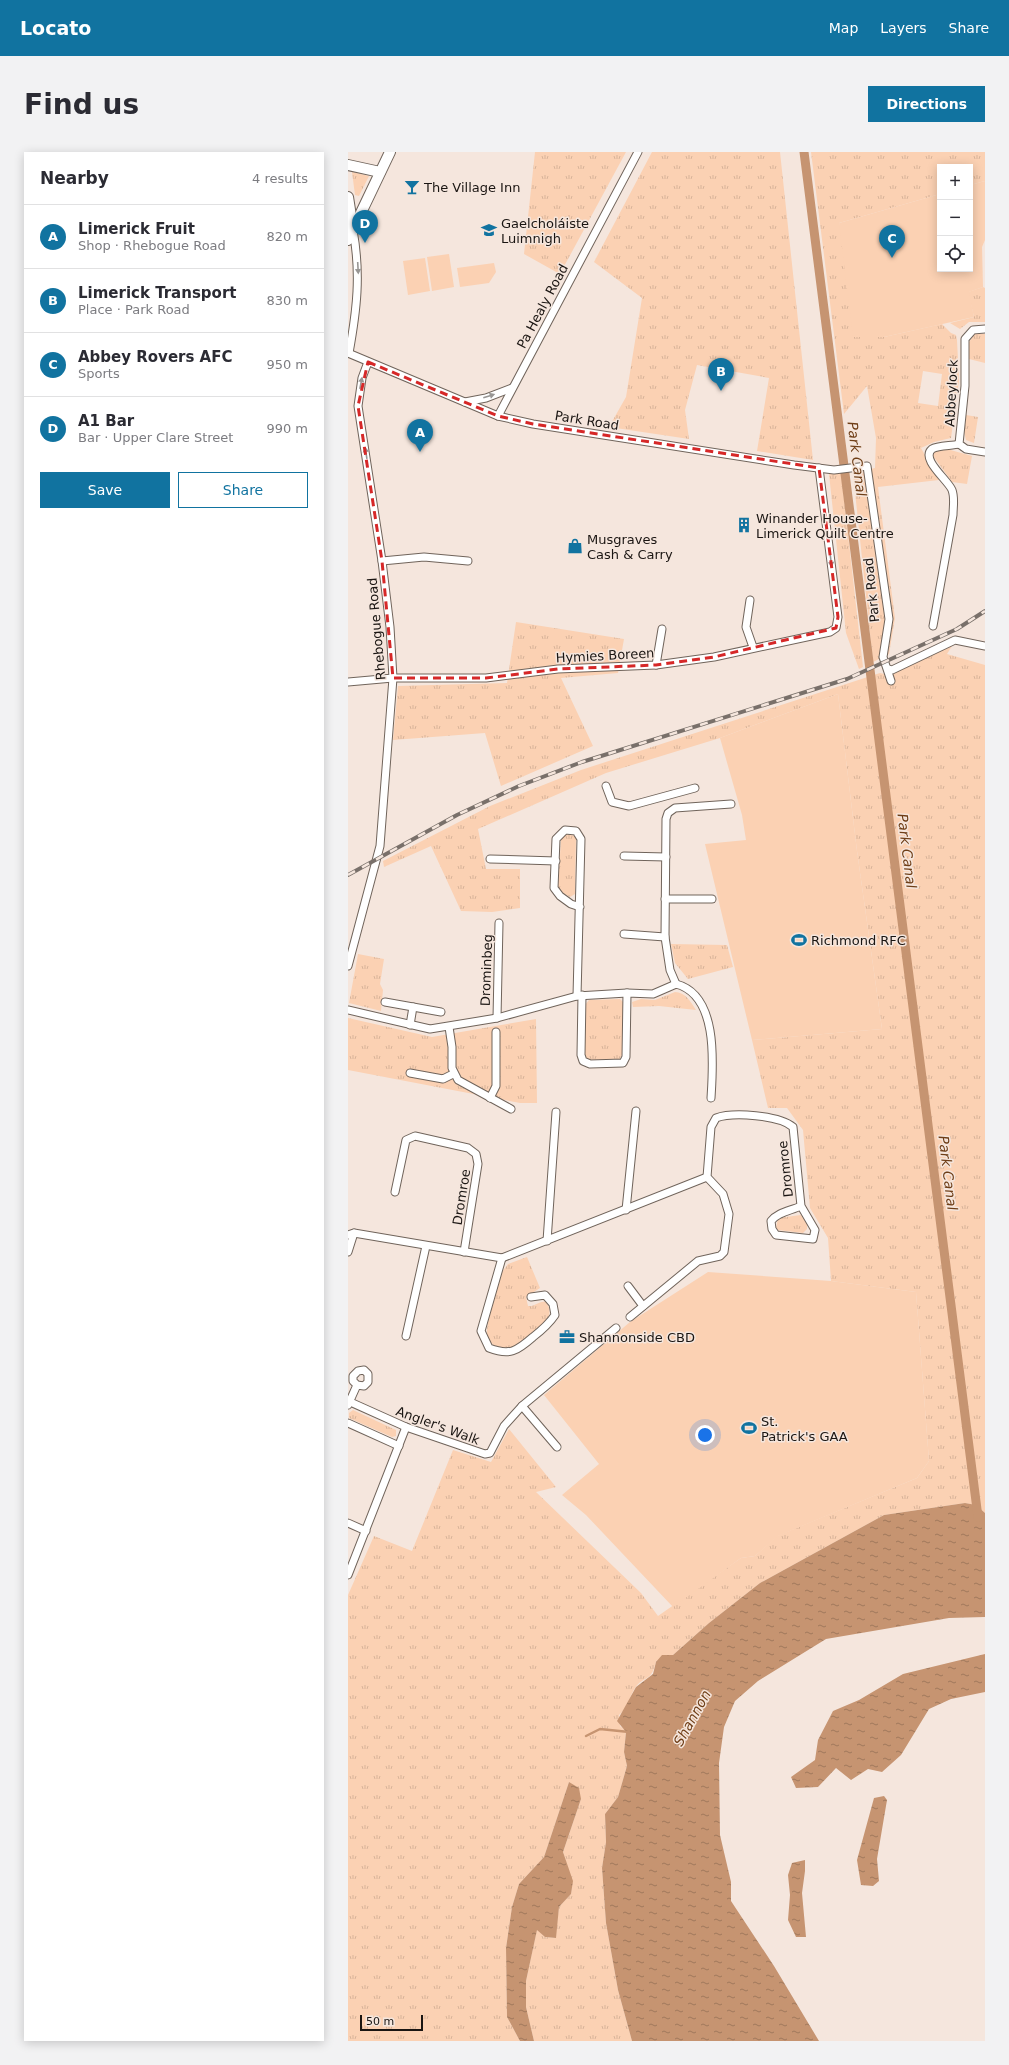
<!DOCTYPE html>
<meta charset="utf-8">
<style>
:root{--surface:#fff;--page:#f2f2f3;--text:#2b2b33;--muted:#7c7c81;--line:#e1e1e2;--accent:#1173a0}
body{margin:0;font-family:"DejaVu Sans",sans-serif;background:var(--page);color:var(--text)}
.controls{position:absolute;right:12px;top:12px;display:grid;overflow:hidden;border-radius:0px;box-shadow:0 2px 10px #0003}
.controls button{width:36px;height:36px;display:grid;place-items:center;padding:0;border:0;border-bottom:1px solid var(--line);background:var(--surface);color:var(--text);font:20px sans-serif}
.scale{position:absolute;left:12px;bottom:10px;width:63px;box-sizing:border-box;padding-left:4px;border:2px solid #1a1512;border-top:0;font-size:11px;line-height:14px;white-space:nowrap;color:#1a1512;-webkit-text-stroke:3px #f5e6dd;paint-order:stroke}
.you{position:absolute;left:357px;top:1283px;width:14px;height:14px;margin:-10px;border:3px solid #fff;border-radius:50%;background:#1a73e8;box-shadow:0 0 0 6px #1a73e833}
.badge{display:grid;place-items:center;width:26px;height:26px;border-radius:50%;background:var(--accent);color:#fff;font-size:13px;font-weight:700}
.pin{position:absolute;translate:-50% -33px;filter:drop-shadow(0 1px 2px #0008)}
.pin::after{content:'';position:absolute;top:21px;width:14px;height:12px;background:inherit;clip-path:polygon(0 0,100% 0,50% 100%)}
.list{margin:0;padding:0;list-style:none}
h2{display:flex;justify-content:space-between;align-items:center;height:52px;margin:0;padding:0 16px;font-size:17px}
h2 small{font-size:13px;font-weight:400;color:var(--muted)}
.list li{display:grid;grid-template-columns:26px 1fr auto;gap:12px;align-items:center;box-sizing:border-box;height:64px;padding:0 16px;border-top:1px solid var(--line)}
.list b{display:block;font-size:15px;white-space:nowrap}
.list p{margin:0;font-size:13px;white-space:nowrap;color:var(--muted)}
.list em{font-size:13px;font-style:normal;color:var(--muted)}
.actions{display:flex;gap:8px;padding:12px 16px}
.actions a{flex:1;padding:9px 0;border:1px solid var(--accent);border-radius:0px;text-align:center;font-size:14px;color:var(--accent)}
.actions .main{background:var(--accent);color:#fff}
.icon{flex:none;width:22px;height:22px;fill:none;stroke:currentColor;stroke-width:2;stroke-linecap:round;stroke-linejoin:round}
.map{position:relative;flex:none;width:637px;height:1889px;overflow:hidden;border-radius:0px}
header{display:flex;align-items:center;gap:24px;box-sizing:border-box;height:56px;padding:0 20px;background:var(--accent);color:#fff}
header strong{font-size:19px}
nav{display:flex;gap:22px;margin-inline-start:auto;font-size:14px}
.intro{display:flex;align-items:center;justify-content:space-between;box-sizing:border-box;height:96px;padding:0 24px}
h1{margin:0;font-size:28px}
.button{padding:10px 18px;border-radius:0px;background:var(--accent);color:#fff;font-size:14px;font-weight:700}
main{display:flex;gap:24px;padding:0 24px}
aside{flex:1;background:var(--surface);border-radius:0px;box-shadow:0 2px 10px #0003}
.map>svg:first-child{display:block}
.grass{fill:url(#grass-tufts);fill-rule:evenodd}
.pitch{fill:#fbd1b3}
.water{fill:url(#water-ripples)}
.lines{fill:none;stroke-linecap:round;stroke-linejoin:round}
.stream{stroke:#c69471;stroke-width:2.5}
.canal{stroke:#c69471;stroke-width:9}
.street-casing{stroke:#70645b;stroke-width:9}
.secondary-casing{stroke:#70645b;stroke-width:12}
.street{stroke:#fff;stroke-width:7}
.secondary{stroke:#fff;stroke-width:10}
.rail-casing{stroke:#79706a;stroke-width:4}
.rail{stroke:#f5e6dd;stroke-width:2.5;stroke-dasharray:8;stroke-linecap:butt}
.oneway{fill:#989694}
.marked{fill:none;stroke:#d62828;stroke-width:3;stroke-dasharray:8 5;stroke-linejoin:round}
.labels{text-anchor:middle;stroke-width:3;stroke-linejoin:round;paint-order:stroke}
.poi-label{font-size:13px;fill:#1a1512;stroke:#f5e6dd;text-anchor:start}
.street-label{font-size:13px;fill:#1a1512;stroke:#f5e6dd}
.water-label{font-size:14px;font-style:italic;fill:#6f3e17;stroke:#f5e6dd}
</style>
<header>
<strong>Locato</strong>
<nav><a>Map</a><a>Layers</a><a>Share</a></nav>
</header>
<div class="intro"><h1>Find us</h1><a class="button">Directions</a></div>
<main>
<aside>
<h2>Nearby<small>4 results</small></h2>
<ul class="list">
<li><span class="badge">A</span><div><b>Limerick Fruit</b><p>Shop · Rhebogue Road</p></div><em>820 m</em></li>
<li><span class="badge">B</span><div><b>Limerick Transport</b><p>Place · Park Road</p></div><em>830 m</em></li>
<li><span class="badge">C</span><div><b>Abbey Rovers AFC</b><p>Sports</p></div><em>950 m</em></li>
<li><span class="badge">D</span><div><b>A1 Bar</b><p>Bar · Upper Clare Street</p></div><em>990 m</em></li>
</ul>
<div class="actions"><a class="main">Save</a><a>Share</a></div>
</aside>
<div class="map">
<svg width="637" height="1889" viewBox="0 0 637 1889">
<defs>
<pattern id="grass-tufts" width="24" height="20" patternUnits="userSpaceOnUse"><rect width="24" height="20" fill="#fbd1b3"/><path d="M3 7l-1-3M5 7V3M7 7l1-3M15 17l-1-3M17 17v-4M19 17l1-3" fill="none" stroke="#d7b399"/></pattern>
<pattern id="water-ripples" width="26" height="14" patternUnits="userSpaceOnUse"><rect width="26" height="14" fill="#c69471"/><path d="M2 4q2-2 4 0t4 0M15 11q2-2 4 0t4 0" fill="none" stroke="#a0785b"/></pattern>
</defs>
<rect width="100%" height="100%" fill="#f5e6dd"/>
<g class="grass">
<path d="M 187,0 L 278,0 L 213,120 L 210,121 L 176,102 Z"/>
<path d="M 304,0 L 432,0 L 465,308 L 409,299 L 421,226 L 349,213 L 337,258 L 341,287 L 261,275 L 278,245 L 294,146 L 246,110 Z"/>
<path d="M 463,0 L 637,0 L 637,29 L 622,33 L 622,15 L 592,15 L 592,42 L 491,71 L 536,185 L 594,172 L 603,181 L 608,183 L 609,188 L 611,229 L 603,286 L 586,290 L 573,296 L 591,328 L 530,335 L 547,466 L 541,502 L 525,510 L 505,321 L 527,316 L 528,286 L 519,234 L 496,262 ZM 575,219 L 594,222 L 590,254 L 570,251 Z"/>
<path d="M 4,20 L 21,24 L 11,44 L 7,43 Z"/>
<path d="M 635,135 L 637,136 L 637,170 L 621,170 L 612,177 L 602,171 L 626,165 L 620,140 Z"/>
<path d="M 627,182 L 637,182 L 637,211 L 621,207 L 621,190 Z"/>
<path d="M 618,263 L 630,265 L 626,291 L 618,288 L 616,280 Z"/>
<path d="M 599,297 L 624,304 L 619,332 L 604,330 L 585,304 L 585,300 Z"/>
<path d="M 493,321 L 515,515 L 511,517 L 498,481 L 481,322 Z"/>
<path d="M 168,470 L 276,487 L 270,521 L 213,526 L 245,594 L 153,634 L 137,581 L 45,588 L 50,534 L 159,531 Z"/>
<path d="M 604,494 L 599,502 L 637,513 L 637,1361 L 628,1353 L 617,1351 L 536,1363 L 412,1431 L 361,1471 L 325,1503 L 308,1510 C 303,1531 296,1523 287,1536 C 281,1545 280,1556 271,1563 L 272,1574 L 278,1579 L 276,1600 L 279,1614 L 270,1645 L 257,1662 L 258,1690 L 254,1716 L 258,1771 L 270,1838 L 284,1889 L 186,1889 L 178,1855 L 178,1829 L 189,1777 L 197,1785 L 207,1786 L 211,1755 L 223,1742 L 224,1729 L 215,1700 L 233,1647 L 221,1630 L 196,1705 L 171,1732 L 164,1755 L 158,1796 L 159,1865 L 172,1889 L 0,1889 L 0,1443 L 26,1384 L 64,1399 L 105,1298 L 143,1310 L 161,1277 L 208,1335 L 188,1340 L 293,1441 L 310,1464 L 393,1406 L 407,1404 L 429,1384 L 569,1326 L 581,1309 L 568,1140 L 483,1129 L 480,1086 L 462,1056 L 455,978 L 439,956 L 420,956 L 404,888 L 534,877 L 509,699 L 490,542 L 372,586 L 258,621 L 130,677 L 138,717 L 172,717 L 172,756 L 144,760 L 113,759 L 83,694 L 36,715 L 35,709 L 142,654 L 233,618 L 532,521 L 540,523 Z"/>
<path d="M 217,682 L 228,684 L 227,742 L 222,745 L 215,741 L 210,735 L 213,687 Z"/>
<path d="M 323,792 L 379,793 L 385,815 L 340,827 L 327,811 Z"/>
<path d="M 10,802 L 36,807 L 32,832 L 35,838 L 33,859 L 1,851 Z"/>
<path d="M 327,840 C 337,840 343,850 348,858 L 311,854 L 285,855 L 284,850 L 293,847 L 307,848 Z"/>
<path d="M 272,847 L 275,850 L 275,901 L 271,908 L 241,908 L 237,905 L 237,853 L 241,848 Z"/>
<path d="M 0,866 L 84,885 L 188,867 L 189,951 L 172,951 L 0,918 Z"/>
<path d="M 453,1063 L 459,1072 L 459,1077 L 455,1081 L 430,1078 L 428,1076 L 430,1066 Z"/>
<path d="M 179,1105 L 192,1136 L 178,1145 L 180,1154 C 187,1155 191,1148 198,1150 C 202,1155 203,1162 199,1167 C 195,1173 169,1195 163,1196 C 153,1199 138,1192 139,1180 C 139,1166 151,1135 154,1120 L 160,1112 Z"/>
<path d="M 5,1258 L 48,1278 L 48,1284 L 44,1285 L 1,1266 L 1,1261 Z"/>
</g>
<g class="pitch">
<path d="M 637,29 L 637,88 L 634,95 L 635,135 L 621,140 L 626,165 L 536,185 L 505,185 L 491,71 L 592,42 L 592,117 L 622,117 L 622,33 Z"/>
<path d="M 101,102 L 106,135 L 84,139 L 79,105 Z"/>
<path d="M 77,106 L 82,139 L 60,143 L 55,109 Z"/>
<path d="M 146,111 L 148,120 L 141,131 L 112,135 L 109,116 Z"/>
<path d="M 490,542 L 509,699 L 534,877 L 404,888 L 357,692 L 398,688 L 394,663 L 372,586 Z"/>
<path d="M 360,1120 L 483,1129 L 568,1140 L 581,1309 L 569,1326 L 430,1384 L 407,1404 L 393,1406 L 325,1455 L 238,1363 L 214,1343 L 251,1312 L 196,1243 L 282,1170 Z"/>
</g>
<g class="water">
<path d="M 617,1351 L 628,1353 L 637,1361 L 637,1465 L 601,1466 L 478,1487 L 410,1529 L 387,1549 L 376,1575 L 371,1611 L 372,1683 L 383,1730 L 383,1749 L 426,1814 L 471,1889 L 284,1889 L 270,1838 L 258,1771 L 254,1716 L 258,1690 L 257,1662 L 270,1645 L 279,1614 L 276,1600 L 278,1580 L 269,1569 L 288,1535 L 305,1522 L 308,1510 L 314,1503 L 325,1503 L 361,1471 L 412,1431 L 536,1363 Z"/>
<path d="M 637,1502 L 637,1540 L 603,1547 L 581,1557 L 553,1603 L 534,1620 L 520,1617 L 503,1628 L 488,1616 L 470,1635 L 448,1636 L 443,1625 L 467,1608 L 470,1588 L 485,1559 L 511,1548 L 555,1522 Z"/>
<path d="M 221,1630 L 231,1636 L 233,1647 L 215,1700 L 225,1729 L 223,1742 L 211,1755 L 208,1786 L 197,1785 L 189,1778 L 178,1829 L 178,1855 L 186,1889 L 172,1889 L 159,1865 L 158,1796 L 164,1755 L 171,1732 L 196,1705 Z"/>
<path d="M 536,1644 L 539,1648 L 529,1707 L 531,1729 L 525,1734 L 513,1733 L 509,1708 L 526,1646 Z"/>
<path d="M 457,1708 L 457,1719 L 454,1741 L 458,1785 L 448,1785 L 440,1768 L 442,1743 L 440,1723 L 444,1711 Z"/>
</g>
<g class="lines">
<path class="stream" d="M 238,1584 L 252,1577 L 281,1580"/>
<path class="canal" d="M 456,0 L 630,1365"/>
<defs>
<g id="street">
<path d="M 637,177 L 625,178 L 617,187 L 617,234 L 611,292 L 618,297 L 637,300"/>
<path d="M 0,201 L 150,264 L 185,272 L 446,313 L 486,318 L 519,314 L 541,467 L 535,505 L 543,529"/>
<path d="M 1,201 C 9,157 13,122 5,78"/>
<path d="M 117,250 L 138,246 L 164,236"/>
<path d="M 150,264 L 290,0"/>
<path d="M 34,409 L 76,405 L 120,409"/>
<path d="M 402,448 L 398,475 L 405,495"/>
<path d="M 585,474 L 605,363 C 605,355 607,346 604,338 C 600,328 572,307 584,297 C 590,293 604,294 611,292"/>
<path d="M 308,513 L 314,477"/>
<path d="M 540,517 L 544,518 L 607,488 L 637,494"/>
<path d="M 0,530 L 45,526 L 138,526 L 210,517 L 308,513 L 366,505 L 482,480 L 488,476 L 490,465 L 471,316"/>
<path d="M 258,634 L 264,650 L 281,654 L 347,636"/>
<path d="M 276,704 L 318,705"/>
<path d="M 142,707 L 208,709"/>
<path d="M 317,747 L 364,747"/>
<path d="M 276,782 L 317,785"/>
<path d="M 0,814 L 32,694 L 45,526 L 42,475 L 34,409 L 10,254 L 14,226 L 20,210"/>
<path d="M 328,832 L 322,818 L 317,785 L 318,667 L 320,661 L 327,656 L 383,652"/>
<path d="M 234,843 L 233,903 L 235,909 L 242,912 L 275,911 L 278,905 L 279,841"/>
<path d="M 229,844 L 233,687 L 228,679 L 217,678 L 208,687 L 206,736 L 212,744 L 223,752 L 232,755"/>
<path d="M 37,850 L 93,860"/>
<path d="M 0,858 L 82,877 L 149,866 L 229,844 L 279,841 L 305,842 L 328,832 C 371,843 365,913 363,946"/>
<path d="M 149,866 L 151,771"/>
<path d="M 62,873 L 65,855"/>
<path d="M 101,875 L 104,895 L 104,916 L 110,928 L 163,957"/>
<path d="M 62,921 L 95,927 L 105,922"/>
<path d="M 142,946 L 148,934 L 148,880"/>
<path d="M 47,1040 L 58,988 L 67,984 L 120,996 L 128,1002 L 130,1012 L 116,1100"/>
<path d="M 278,1058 L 288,959"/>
<path d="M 0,1083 L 6,1081 L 154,1106 L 359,1025"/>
<path d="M 199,1089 L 208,960"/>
<path d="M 0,1100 L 6,1081"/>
<path d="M 154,1106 L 133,1179 L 141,1196 C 162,1204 169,1199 185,1185 C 194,1178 201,1172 207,1163 L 205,1152 L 197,1143 L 183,1145"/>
<path d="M 280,1134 L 295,1154"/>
<path d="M 282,1165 L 350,1109 L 372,1104 L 376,1100 L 381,1062 L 375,1042 L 359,1025 L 363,975 L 368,966 C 385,960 431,963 445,975 L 453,1054 L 467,1078 L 465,1087 L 428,1083 L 424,1077 L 423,1069 C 430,1060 442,1059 453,1054"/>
<path d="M 58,1184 L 78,1094"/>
<path d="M 0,1249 L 58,1275 L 137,1302 L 142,1301 L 156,1274 L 174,1254 L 268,1176"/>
<path d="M 0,1253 L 9,1233 L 5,1229 L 5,1224 L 10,1219 L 16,1218 L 20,1222 L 20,1230 L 16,1234 L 9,1233"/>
<path d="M 174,1254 L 209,1295"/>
<path d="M 0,1271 L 51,1294"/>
<path d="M 0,1371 L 18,1379"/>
<path d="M 0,1423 L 58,1275"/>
</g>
<g id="secondary">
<path d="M 0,13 L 32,20"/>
<path d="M 0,45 L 5,77"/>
<path d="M 0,88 L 42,0"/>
</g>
</defs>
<use href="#street" class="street-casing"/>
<use href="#secondary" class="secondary-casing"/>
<use href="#street" class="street"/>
<use href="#secondary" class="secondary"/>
<defs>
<path id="rail" d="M 0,723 L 109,663 L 171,634 L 234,610 L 499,527 L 609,477 L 637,459"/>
</defs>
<use href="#rail" class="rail-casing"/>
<use href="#rail" class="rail"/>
</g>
<defs><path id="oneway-solid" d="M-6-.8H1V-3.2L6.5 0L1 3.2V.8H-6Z"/></defs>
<g class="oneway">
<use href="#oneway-solid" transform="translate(10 116) rotate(87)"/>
<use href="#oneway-solid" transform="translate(13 231) rotate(-79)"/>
<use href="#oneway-solid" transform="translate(141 244) rotate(-18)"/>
<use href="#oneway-solid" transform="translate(18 301) rotate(-99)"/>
<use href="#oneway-solid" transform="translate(483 409) rotate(83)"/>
</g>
<path class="marked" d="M 20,210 L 150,264 L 185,272 L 471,316 L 490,465 L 488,476 L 366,505 L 308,513 L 210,517 L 138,526 L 45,526 L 34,409 L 10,254 Z"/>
<defs>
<symbol id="bar-bare" viewBox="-9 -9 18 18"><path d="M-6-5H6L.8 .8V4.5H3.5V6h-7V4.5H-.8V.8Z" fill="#1173a0" stroke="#f5e6dd" stroke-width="2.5" paint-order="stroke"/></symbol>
<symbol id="school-bare" viewBox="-9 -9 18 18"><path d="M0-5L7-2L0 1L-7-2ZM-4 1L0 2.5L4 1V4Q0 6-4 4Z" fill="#1173a0" stroke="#f5e6dd" stroke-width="2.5" paint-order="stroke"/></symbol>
<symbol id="building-bare" viewBox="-9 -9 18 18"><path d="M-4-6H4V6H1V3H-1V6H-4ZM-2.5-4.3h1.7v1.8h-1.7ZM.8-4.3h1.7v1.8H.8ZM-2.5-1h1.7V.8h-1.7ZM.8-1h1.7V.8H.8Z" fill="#1173a0" stroke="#f5e6dd" stroke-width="2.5" paint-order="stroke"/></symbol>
<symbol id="shop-bare" viewBox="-9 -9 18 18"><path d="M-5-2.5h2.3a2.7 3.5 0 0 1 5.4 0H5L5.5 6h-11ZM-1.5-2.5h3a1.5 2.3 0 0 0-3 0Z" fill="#1173a0" stroke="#f5e6dd" stroke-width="2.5" paint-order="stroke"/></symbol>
<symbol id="stadium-bare" viewBox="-9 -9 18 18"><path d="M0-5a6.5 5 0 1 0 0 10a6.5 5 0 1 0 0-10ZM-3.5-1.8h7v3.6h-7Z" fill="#1173a0" stroke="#f5e6dd" stroke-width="2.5" paint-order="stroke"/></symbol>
<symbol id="office-bare" viewBox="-9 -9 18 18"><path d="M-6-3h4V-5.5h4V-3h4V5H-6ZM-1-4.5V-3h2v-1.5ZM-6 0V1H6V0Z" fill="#1173a0" stroke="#f5e6dd" stroke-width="2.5" paint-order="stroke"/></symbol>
</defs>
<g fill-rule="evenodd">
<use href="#bar-bare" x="53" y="24" width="22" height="22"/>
<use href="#school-bare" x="130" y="67" width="22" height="22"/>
<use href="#building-bare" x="385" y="362" width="22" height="22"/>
<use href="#shop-bare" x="216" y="383" width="22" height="22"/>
<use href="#stadium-bare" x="440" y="777" width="22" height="22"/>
<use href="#office-bare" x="208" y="1174" width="22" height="22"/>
<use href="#stadium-bare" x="390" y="1265" width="22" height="22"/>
</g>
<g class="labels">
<g class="poi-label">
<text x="76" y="40">The Village Inn</text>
<text x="153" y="76">Gaelcholáiste<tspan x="153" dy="15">Luimnigh</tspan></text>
<text x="408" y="371">Winander House-<tspan x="408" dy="15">Limerick Quilt Centre</tspan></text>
<text x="239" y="392">Musgraves<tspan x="239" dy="15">Cash &amp; Carry</tspan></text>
<text x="463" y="793">Richmond RFC</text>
<text x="231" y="1190">Shannonside CBD</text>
<text x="413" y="1274">St.<tspan x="413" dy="15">Patrick's GAA</tspan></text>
</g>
<g class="street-label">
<text transform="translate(194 154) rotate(-62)" y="5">Pa Healy Road</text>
<text transform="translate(603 241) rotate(-87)" y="5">Abbeylock</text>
<text transform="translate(239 268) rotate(9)" y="5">Park Road</text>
<text transform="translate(523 438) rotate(-96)" y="5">Park Road</text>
<text transform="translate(28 477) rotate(-95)" y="5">Rhebogue Road</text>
<text transform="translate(257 503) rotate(-3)" y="5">Hymies Boreen</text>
<text transform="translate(138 818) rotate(-88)" y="5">Drominbeg</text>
<text transform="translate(437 1017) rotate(-96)" y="5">Dromroe</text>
<text transform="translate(113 1045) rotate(-81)" y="5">Dromroe</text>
<text transform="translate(90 1273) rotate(20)" y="5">Angler's Walk</text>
</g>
<g class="water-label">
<text transform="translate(509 307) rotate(83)" y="5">Park Canal</text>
<text transform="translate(559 699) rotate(83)" y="5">Park Canal</text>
<text transform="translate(600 1021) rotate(83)" y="5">Park Canal</text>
<text transform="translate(344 1566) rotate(-61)" y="5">Shannon</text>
</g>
</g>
</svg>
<div class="controls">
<button>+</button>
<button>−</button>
<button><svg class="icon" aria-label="locate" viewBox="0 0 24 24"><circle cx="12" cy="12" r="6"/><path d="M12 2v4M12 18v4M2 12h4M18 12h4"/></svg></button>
</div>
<div class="scale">50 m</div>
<div class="you"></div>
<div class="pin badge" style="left:72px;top:300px">A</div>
<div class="pin badge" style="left:373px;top:239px">B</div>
<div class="pin badge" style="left:544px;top:106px">C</div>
<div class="pin badge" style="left:17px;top:91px">D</div>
</div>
</main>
